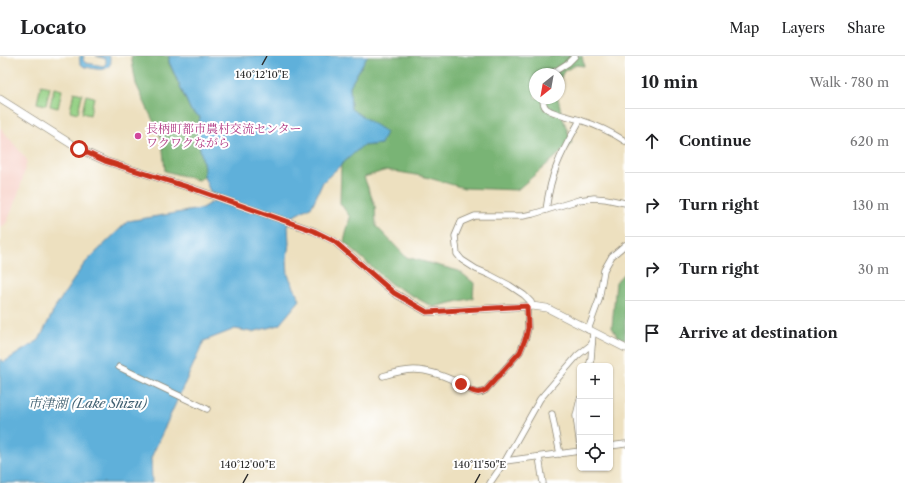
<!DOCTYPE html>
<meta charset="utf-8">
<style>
:root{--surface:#fff;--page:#f2f2f2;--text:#202124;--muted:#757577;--line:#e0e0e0}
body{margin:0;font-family:"Libre Caslon Text","Noto Serif JP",serif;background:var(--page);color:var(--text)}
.controls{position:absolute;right:12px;bottom:12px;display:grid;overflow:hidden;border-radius:6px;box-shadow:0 1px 3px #0004}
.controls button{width:36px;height:36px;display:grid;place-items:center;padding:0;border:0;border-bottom:1px solid var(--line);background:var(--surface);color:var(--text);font:20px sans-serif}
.compass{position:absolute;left:529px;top:12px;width:36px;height:36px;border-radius:50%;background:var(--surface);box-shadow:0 1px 3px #0004;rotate:211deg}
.stop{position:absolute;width:12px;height:12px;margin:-9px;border:3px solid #c8321e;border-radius:50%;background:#fff}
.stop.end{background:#c8321e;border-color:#fff;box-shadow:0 1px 4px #0008}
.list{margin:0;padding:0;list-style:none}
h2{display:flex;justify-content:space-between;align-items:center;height:52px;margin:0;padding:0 16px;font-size:17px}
h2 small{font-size:13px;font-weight:400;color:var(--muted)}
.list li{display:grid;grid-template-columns:26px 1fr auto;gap:12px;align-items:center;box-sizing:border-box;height:64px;padding:0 16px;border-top:1px solid var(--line)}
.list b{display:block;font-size:15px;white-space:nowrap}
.list em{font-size:13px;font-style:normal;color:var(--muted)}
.icon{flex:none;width:22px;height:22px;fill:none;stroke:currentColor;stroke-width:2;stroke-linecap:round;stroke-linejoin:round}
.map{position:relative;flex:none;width:625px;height:427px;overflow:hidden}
header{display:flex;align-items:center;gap:24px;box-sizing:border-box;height:56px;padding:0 20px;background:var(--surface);border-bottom:1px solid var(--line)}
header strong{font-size:19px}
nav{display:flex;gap:22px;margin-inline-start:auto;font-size:14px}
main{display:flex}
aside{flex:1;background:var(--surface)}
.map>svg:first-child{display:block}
.built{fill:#f7d1c8}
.green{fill:#97d287;stroke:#617e59}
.forest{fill:#79b474;stroke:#527050}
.water{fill:#5fb0da;stroke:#456e82}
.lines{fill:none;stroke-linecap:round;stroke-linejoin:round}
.minor-casing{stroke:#8c8675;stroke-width:7}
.tertiary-casing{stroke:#8c8675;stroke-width:8}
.minor{stroke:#fff;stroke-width:5.5}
.tertiary{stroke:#fff;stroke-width:7}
.route{stroke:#c8321e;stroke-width:5}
.ticks{fill:none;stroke:#2b2b2b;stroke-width:1.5}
.hotel-dot{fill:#d1479c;stroke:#fff;stroke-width:1.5}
.labels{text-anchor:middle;stroke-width:4;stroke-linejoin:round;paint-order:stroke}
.hotel-label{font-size:12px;fill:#b23c85;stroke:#fff;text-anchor:start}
.water-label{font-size:13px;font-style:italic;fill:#406071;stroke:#fff}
.ticks-label{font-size:10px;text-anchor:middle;fill:#2b2b2b;stroke:#fff;stroke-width:4;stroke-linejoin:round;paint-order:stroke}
</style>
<header>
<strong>Locato</strong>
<nav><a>Map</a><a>Layers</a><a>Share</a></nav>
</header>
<main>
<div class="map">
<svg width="625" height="427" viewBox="0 0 625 427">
<rect width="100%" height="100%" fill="#fff"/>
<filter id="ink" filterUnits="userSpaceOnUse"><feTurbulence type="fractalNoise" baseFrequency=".025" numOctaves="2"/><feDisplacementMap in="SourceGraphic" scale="8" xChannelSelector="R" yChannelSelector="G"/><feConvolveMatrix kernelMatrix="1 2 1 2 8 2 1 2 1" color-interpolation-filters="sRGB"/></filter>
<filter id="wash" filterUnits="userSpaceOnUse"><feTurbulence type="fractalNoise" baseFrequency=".012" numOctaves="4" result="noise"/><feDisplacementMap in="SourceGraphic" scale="16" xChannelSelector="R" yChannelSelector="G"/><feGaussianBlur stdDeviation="0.9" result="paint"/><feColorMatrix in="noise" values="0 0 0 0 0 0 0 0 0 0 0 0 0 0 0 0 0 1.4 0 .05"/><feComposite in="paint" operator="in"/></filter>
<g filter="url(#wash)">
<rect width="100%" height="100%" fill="#ede0bf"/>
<path class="built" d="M 0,71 L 27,104 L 20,133 L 7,166 L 0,173 Z"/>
<g class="green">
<path d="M 41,29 L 50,31 L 46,49 L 37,47 Z"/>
<path d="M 54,32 L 62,34 L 58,52 L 50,50 Z"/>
<path d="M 74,36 L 82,38 L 78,57 L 70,55 Z"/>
<path d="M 86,39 L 94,41 L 90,59 L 82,57 Z"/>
</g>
<g class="forest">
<path d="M 131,0 L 169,0 L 169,7 L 191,55 L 200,61 L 197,79 L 204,111 L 204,121 L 198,124 L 165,115 L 162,84 L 136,28 Z"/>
<path d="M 368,0 L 582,0 L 584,10 L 576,9 L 564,15 L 559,25 L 559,18 L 535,18 L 535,42 L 558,42 L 562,60 L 572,87 L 517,134 L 464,132 L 422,120 L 387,114 L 364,121 L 375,150 L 376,170 L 406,201 L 459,215 L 474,227 L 473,242 L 433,251 L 391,228 L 344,186 L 350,161 L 340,147 L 341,108 L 362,90 L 381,88 L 351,53 L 350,30 L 366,2 Z"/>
<path d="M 625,216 L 625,283 L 618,282 L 612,271 L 616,226 Z"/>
</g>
<g class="water">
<path d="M 80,0 L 84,0 L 83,4 L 86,7 L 104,10 L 106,7 L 106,3 L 96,0 L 109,0 L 111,6 C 107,18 94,12 85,11 C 80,9 79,5 80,0 Z"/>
<path d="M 169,0 L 368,0 L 366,2 L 350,30 L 351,53 L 386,76 L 381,88 L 362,90 L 342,108 L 323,126 L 312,150 L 292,161 L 288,169 L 289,188 L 287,202 L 288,219 L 300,244 L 279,269 L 252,276 L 235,273 L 204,285 L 151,402 L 152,427 L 0,427 L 0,303 L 4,306 L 39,284 L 56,250 L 84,208 L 128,165 L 200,153 L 214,145 L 204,121 L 204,111 L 197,79 L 200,61 L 191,55 L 169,6 Z"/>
</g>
</g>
<g filter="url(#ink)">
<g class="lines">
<defs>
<g id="minor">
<path d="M 552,18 L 554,16 L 568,7 L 575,0"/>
<path d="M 543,42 C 543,46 543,50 547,53 C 554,58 571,61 580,64 C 596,69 611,76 625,85"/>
<path d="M 546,154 C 548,139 551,123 557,109 C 563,93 572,79 580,64"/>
<path d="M 532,250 L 531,246 L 524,239 L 509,229 L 490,219 L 476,213 L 462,204 L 457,198 L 455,180 L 461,166 L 475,160 L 523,160 L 533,158 L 579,144 L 594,142 L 606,143 L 625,147"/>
<path d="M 588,274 L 599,244 L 604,214 L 612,200 L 625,189"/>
<path d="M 589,310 L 591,303 L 593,276"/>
<path d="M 119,311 L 207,353"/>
<path d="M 383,320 C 393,317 404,314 414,314 C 430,314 447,321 461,328 C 466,331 471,336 478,337 C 481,337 483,336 486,334 L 520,296 L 526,281 L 528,272 L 527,250"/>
<path d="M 580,343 L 576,360 L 580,391"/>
<path d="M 552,358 L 560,398"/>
<path d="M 610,390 L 625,388"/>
<path d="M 539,401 L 543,427"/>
<path d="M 505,405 L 540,343 L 577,300 L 592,288"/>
<path d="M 490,427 L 505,405 L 580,395"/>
</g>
<path id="tertiary" d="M 0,43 L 79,93 L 105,105 L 194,133 L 314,175 L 334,185 L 394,237 L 427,256 L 532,250 L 547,252 L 625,292"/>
</defs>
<use href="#minor" class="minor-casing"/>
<use href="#tertiary" class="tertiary-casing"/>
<use href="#minor" class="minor"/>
<use href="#tertiary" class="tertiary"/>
</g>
</g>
<g class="lines" filter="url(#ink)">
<path class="route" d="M 79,93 L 105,105 L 194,133 L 314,175 L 334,185 L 394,237 L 427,256 L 527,250 L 528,272 L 526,281 L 520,296 L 486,334 C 477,340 470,334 461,328"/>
</g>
<path class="ticks" d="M 262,9 L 267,0M 243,427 L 248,418M 475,427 L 480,418"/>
<circle class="hotel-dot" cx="138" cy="80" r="4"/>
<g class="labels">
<g class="hotel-label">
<text x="146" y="77">長柄町都市農村交流センター<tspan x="146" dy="14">ワクワクながら</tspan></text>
</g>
<g class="water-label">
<text x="88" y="352">市津湖 (Lake Shizu)</text>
</g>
</g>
<g class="ticks-label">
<text x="262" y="22">140°12'10"E</text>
<text x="248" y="412">140°12'00"E</text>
<text x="480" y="412">140°11'50"E</text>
</g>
</svg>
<div class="controls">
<button>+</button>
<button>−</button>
<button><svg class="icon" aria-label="locate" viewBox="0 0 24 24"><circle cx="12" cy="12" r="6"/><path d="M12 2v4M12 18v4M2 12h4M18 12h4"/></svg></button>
</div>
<svg class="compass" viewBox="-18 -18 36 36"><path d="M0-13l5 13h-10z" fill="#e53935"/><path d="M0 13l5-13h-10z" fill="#757577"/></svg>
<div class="stop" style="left:79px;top:93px"></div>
<div class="stop end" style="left:461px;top:328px"></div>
</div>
<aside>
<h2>10 min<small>Walk · 780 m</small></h2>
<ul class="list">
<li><svg class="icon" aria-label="ahead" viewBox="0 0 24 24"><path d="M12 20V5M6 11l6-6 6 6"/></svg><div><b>Continue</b></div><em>620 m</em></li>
<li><svg class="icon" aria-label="right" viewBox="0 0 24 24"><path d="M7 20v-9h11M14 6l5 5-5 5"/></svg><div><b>Turn right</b></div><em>130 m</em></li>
<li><svg class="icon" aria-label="right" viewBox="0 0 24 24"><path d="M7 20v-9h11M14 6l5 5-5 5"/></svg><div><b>Turn right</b></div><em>30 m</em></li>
<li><svg class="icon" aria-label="arrive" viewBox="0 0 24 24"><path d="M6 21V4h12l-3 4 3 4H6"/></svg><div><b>Arrive at destination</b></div></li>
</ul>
</aside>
</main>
